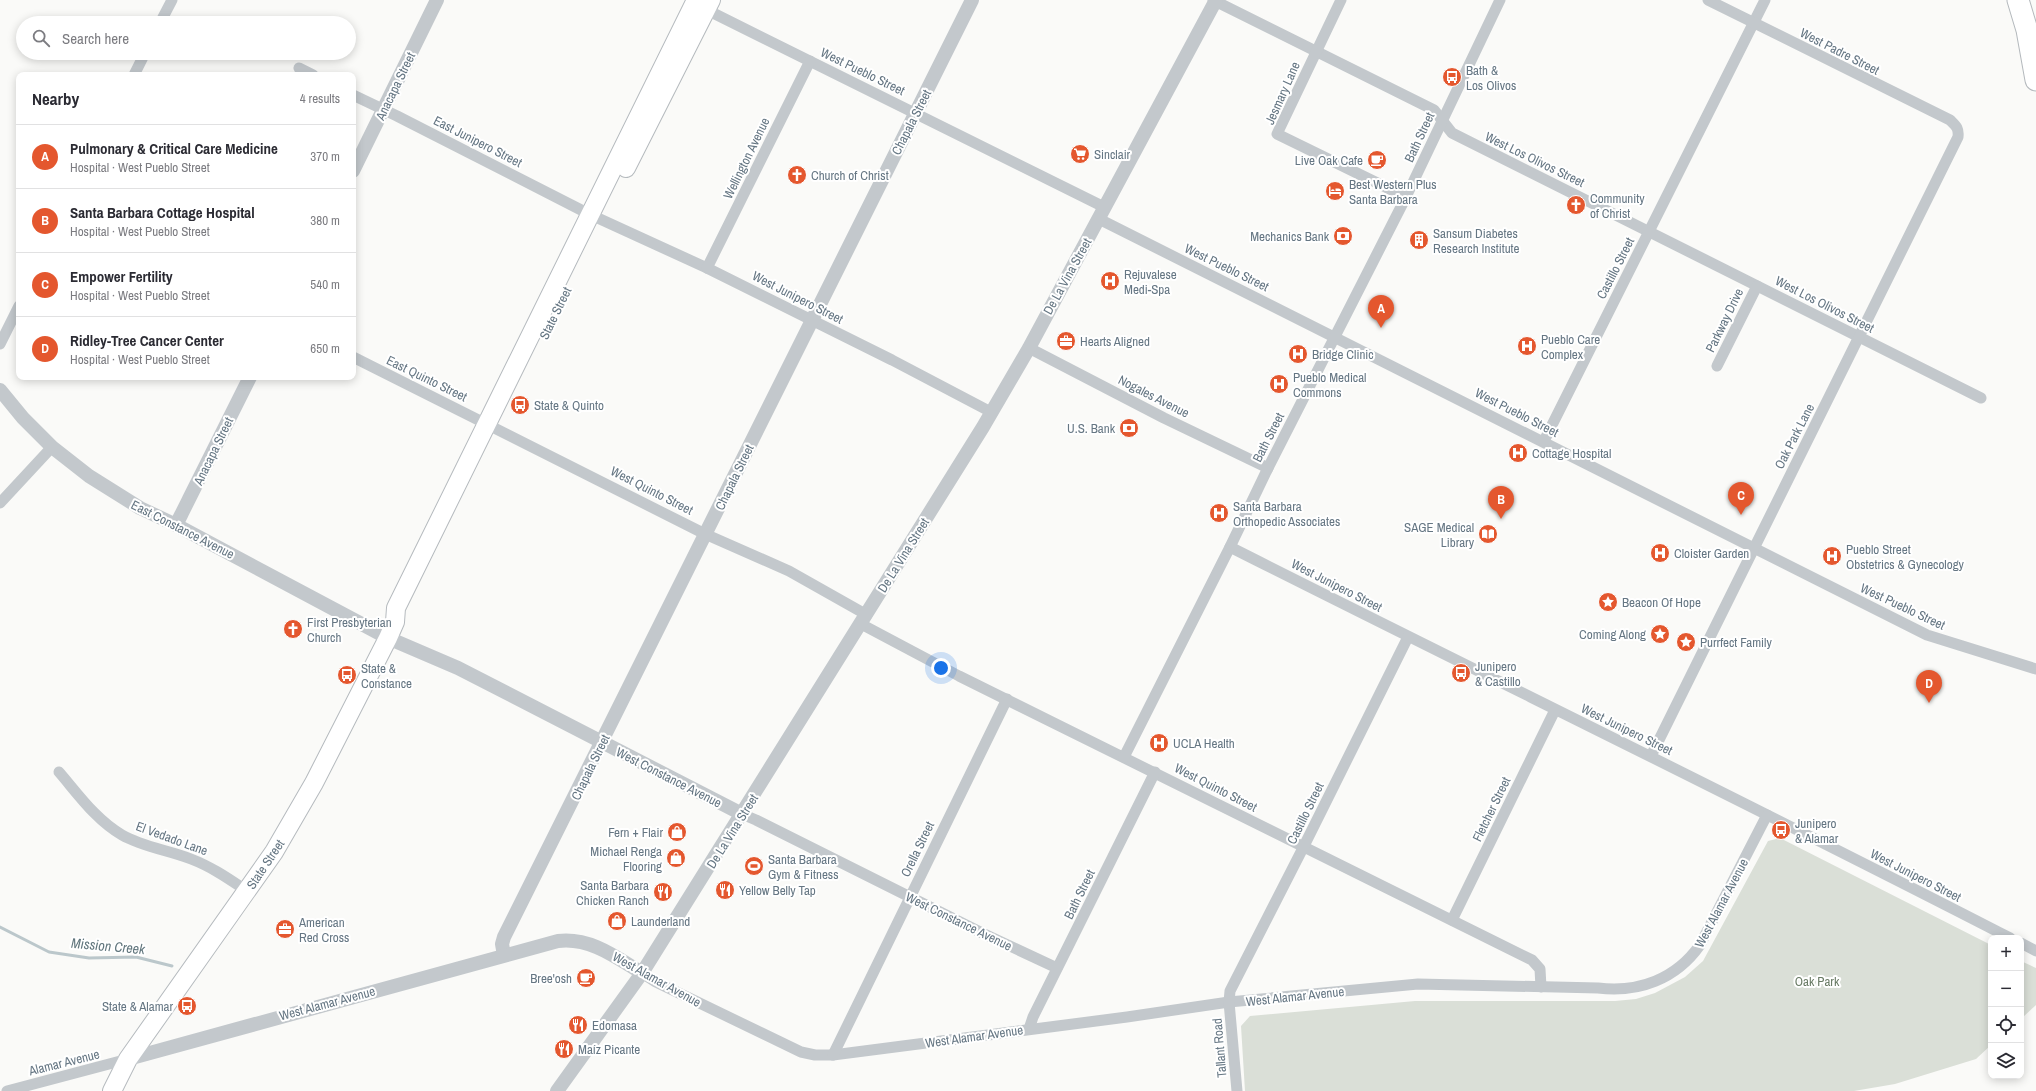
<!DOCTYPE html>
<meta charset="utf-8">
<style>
:root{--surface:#fff;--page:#f7f7f7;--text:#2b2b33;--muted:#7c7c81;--line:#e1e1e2;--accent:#e4572e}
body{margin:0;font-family:"Archivo Narrow",sans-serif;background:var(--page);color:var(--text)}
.controls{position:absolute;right:12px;bottom:12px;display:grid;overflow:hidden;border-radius:8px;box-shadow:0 2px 10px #0003}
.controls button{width:36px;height:36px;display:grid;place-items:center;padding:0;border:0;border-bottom:1px solid var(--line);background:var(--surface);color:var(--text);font:20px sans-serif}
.you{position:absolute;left:941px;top:668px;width:14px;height:14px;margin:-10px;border:3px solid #fff;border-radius:50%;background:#1a73e8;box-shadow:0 0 0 6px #1a73e833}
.badge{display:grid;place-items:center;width:26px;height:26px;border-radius:50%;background:var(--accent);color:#fff;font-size:13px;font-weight:700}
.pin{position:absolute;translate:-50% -33px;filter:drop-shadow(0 1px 2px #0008)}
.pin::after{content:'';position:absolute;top:21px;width:14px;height:12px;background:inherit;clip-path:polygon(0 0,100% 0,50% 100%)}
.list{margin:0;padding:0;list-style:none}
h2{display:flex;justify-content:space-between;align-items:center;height:52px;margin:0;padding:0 16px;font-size:17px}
h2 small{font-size:13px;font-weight:400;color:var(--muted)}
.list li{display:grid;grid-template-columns:26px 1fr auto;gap:12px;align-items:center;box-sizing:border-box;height:64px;padding:0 16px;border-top:1px solid var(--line)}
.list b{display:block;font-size:15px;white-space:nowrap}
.list p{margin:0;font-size:13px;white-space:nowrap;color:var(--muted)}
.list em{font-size:13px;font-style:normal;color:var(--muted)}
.icon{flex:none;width:22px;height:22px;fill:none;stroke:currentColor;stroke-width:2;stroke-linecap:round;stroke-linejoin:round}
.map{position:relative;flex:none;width:2036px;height:1091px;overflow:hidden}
.search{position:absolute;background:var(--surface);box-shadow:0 2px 10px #0003;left:16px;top:16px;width:340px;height:44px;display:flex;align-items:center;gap:10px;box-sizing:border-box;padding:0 14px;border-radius:22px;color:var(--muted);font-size:15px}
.panel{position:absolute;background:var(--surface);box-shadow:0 2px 10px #0003;left:16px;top:72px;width:340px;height:308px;border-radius:8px}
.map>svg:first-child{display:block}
.green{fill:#dadfd7}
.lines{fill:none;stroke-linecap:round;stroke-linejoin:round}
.stream{stroke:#bbc7cb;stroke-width:3}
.primary-casing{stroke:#b5babe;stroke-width:20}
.motorway-casing{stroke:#b4b9bd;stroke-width:23}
.minor{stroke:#c3c8cc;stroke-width:11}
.tertiary{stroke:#c3c8cc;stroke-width:14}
.primary{stroke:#fff;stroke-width:18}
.motorway{stroke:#fff;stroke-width:21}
.labels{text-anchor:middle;stroke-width:4;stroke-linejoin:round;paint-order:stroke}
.street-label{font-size:13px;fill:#657683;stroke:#fff}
.poi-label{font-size:13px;fill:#657683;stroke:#fff;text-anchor:start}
.park-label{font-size:13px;fill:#687a64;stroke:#fff}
.water-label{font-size:14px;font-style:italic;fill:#60757c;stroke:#fff}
</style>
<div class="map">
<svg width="2036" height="1091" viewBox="0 0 2036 1091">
<rect width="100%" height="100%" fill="#fafaf8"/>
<g class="green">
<path d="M 1780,838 L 1991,945 L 1991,1045 L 1976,1059 L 1895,1084 L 1854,1091 L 1245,1091 L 1241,1026 L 1250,1016 L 1415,1001 L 1615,1001 L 1636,999 L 1655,993 L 1685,977 L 1703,961 L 1768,841 Z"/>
<path d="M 2021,961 L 2036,968 L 2036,1005 L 2021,1019 Z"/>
</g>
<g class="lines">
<path class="stream" d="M 0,927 L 49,952 L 89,958 L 136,957 L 172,966"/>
<defs>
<g id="primary">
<path d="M 626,168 L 711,0"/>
<path d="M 112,1091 L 128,1059 L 274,852 L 314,783 L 388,638 L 395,622 L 396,608 L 696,0"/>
</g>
<path id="motorway" d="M 2018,0 L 2027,30 L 2036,80"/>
</defs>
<use href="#primary" class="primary-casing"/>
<use href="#motorway" class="motorway-casing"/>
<g class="minor">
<path d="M 1213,0 L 1434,110 L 1452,133 L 1981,398"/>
<path d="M 1341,0 L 1277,134 L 1406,197"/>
<path d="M 701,7 L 1104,207"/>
<path d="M 160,23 L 172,0"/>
<path d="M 299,68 L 313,75"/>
<path d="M 134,75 L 145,53"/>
<path d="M 353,95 L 397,116 L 589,214 L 707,268 L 892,360 L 991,412"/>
<path d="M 1099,219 L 1927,635 L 2036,669"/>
<path d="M 707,268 L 810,61"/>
<path d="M 0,344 L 19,306"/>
<path d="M 1029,348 L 1164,418 L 1268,468"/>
<path d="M 353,357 L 705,534 L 789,571 L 867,615"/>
<path d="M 1717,366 L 1757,286"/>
<path d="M 1544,441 L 1765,0"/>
<path d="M 0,503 L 52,447"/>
<path d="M 1230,547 C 1490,678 1752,805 2010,938"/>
<path d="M 861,624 L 959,676 L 1532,960 L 1540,969 L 1541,987"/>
<path d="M 1651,756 L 1958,137 C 1959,128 1956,126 1950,120 L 1708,0"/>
<path d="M 1124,757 L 1230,547 L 1268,468 L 1406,197 L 1500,0"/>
<path d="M 59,772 C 78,794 96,820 122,835 C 143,847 168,850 191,859 C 212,867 229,879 247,891"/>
<path d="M 742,814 L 756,820 L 982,933 L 1057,968"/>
<path d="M 1452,920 L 1555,710"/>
<path d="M 2021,943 L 2036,951"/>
<path d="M 642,973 L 656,982 L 801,1052 L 815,1055 L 833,1055 L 1127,1017 L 1229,1002 L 1418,984 L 1598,988 C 1639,993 1676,979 1700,945 L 1767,815"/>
<path d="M 1029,1029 L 1033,1017 L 1155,772"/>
<path d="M 833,1055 L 1007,699"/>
<path d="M 7,1091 L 128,1059"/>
<path d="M 1237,1091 L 1229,1002 L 1230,991 L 1304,846 L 1408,637"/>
</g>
<g class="tertiary">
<path d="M 353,171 L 437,0"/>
<path d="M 0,390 L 23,418 L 52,447 L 89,476 L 140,508 L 176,525 L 388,638 L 458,668 L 742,814"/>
<path d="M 176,525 L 250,377"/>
<path d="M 504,955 L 502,944 L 504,937 L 972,0"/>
<path d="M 128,1059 L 558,941 C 590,937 616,957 642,973"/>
<path d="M 557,1091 L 642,973 L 983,427 L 1029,348 L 1216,0"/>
</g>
<use href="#primary" class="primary"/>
<use href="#motorway" class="motorway"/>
</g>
<defs>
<symbol id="bus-disc" viewBox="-11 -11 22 22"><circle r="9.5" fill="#e4572e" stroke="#fff"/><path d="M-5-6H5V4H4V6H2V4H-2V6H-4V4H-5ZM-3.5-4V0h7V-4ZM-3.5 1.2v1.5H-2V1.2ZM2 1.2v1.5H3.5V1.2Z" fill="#fff"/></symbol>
<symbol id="supermarket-disc" viewBox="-11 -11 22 22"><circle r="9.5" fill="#e4572e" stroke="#fff"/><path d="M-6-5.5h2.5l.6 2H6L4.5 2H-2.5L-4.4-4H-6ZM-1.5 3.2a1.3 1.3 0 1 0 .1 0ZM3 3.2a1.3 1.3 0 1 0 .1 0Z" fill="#fff"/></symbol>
<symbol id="cafe-disc" viewBox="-11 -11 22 22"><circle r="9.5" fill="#e4572e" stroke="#fff"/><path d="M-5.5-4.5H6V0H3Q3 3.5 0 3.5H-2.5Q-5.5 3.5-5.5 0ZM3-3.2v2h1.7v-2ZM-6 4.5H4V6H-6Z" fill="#fff"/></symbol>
<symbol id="church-disc" viewBox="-11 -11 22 22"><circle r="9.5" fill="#e4572e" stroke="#fff"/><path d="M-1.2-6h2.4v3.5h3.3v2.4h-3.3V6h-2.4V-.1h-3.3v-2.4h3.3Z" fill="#fff"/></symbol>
<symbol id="hotel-disc" viewBox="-11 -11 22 22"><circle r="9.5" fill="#e4572e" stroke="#fff"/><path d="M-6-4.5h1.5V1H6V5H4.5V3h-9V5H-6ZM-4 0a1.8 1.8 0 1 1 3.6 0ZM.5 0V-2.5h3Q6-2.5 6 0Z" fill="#fff"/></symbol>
<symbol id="bank-disc" viewBox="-11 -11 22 22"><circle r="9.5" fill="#e4572e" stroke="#fff"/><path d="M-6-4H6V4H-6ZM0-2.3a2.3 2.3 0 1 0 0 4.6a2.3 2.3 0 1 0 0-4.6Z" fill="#fff"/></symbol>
<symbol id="building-disc" viewBox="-11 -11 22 22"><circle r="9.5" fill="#e4572e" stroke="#fff"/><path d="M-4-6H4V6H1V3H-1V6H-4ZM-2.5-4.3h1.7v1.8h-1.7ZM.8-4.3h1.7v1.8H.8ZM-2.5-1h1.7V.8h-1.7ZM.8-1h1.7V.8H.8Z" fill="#fff"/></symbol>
<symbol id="hospital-disc" viewBox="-11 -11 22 22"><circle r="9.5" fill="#e4572e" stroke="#fff"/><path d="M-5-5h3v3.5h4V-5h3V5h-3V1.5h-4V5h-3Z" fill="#fff"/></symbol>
<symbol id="office-disc" viewBox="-11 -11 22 22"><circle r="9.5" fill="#e4572e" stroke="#fff"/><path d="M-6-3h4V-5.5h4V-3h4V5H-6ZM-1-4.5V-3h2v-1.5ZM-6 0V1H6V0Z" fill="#fff"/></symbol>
<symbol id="library-disc" viewBox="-11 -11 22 22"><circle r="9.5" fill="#e4572e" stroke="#fff"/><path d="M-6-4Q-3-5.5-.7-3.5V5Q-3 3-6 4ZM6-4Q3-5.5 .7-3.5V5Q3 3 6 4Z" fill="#fff"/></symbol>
<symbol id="sight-disc" viewBox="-11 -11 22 22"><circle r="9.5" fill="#e4572e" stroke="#fff"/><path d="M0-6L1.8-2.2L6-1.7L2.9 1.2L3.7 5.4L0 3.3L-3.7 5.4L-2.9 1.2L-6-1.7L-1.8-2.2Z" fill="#fff"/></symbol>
<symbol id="shop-disc" viewBox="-11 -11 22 22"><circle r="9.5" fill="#e4572e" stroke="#fff"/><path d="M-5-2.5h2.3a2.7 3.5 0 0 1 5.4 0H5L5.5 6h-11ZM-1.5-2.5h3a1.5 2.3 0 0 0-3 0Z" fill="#fff"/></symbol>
<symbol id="stadium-disc" viewBox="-11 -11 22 22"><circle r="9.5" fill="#e4572e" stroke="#fff"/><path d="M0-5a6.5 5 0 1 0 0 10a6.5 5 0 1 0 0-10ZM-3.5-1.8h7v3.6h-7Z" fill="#fff"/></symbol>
<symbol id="restaurant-disc" viewBox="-11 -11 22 22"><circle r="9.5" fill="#e4572e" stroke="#fff"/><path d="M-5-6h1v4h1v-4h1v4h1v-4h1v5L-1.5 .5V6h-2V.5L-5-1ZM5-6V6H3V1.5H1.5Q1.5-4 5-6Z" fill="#fff"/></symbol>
</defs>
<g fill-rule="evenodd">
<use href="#bus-disc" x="1441" y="66" width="22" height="22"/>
<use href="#supermarket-disc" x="1069" y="143" width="22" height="22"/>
<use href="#cafe-disc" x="1366" y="149" width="22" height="22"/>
<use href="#church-disc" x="786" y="164" width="22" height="22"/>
<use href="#hotel-disc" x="1324" y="180" width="22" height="22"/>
<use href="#church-disc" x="1565" y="194" width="22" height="22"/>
<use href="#bank-disc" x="1332" y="225" width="22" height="22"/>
<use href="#building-disc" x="1408" y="229" width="22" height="22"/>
<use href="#hospital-disc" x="1099" y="270" width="22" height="22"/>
<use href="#office-disc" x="1055" y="330" width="22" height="22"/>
<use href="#hospital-disc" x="1516" y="335" width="22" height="22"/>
<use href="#hospital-disc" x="1287" y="343" width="22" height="22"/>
<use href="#hospital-disc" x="1268" y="373" width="22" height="22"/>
<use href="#bus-disc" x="509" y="394" width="22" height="22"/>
<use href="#bank-disc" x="1118" y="417" width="22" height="22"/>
<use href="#hospital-disc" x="1507" y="442" width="22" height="22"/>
<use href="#hospital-disc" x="1208" y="502" width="22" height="22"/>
<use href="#library-disc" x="1477" y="523" width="22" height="22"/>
<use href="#hospital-disc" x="1649" y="542" width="22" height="22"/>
<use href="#hospital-disc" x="1821" y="545" width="22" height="22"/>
<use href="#sight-disc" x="1597" y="591" width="22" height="22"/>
<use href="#church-disc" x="282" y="618" width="22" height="22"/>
<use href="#sight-disc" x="1649" y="623" width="22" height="22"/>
<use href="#sight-disc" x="1675" y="631" width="22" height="22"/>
<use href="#bus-disc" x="1450" y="662" width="22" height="22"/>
<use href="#bus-disc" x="336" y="664" width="22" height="22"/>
<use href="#hospital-disc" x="1148" y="732" width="22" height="22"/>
<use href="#bus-disc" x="1770" y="819" width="22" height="22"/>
<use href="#shop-disc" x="666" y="821" width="22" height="22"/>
<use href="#shop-disc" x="665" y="847" width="22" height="22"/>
<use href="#stadium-disc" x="743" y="855" width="22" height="22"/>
<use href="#restaurant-disc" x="714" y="879" width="22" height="22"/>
<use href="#restaurant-disc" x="652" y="881" width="22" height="22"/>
<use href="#shop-disc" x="606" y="910" width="22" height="22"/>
<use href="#office-disc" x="274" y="918" width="22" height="22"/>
<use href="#cafe-disc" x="575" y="967" width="22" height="22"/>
<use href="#bus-disc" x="176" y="995" width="22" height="22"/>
<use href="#restaurant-disc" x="567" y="1014" width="22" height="22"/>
<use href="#restaurant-disc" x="553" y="1038" width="22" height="22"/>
</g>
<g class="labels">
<g class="street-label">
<text transform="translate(1840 51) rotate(27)" y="5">West Padre Street</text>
<text transform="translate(863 71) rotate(26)" y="5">West Pueblo Street</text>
<text transform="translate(395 86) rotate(-64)" y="5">Anacapa Street</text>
<text transform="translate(1282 93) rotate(-66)" y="5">Jesmary Lane</text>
<text transform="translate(911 122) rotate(-63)" y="5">Chapala Street</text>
<text transform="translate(1419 137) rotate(-65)" y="5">Bath Street</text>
<text transform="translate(478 141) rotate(27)" y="5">East Junipero Street</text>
<text transform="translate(746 158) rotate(-64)" y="5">Wellington Avenue</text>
<text transform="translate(1535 159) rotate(26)" y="5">West Los Olivos Street</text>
<text transform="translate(1227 267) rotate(26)" y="5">West Pueblo Street</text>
<text transform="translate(1615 268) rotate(-63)" y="5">Castillo Street</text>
<text transform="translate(1067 276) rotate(-61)" y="5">De La Vina Street</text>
<text transform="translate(798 297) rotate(27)" y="5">West Junipero Street</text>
<text transform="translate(1825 304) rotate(27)" y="5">West Los Olivos Street</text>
<text transform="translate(555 313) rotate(-64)" y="5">State Street</text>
<text transform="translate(1724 320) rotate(-64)" y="5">Parkway Drive</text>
<text transform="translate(427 378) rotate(26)" y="5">East Quinto Street</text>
<text transform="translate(1154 396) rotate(27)" y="5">Nogales Avenue</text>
<text transform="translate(1517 412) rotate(27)" y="5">West Pueblo Street</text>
<text transform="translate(1794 436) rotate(-63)" y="5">Oak Park Lane</text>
<text transform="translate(1268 437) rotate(-63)" y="5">Bath Street</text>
<text transform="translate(213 451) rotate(-64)" y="5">Anacapa Street</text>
<text transform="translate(734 477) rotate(-64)" y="5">Chapala Street</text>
<text transform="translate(652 490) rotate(27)" y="5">West Quinto Street</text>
<text transform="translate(183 529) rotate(27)" y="5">East Constance Avenue</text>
<text transform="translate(903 555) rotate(-58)" y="5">De La Vina Street</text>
<text transform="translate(1337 585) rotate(27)" y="5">West Junipero Street</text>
<text transform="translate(1903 606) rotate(25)" y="5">West Pueblo Street</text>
<text transform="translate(1627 729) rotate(26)" y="5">West Junipero Street</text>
<text transform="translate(590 767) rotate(-64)" y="5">Chapala Street</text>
<text transform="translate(669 777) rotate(27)" y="5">West Constance Avenue</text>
<text transform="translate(1216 787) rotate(27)" y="5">West Quinto Street</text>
<text transform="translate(1491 809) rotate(-64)" y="5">Fletcher Street</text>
<text transform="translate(1305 813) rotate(-64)" y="5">Castillo Street</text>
<text transform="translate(732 831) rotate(-58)" y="5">De La Vina Street</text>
<text transform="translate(172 838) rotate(20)" y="5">El Vedado Lane</text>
<text transform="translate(917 849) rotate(-64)" y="5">Orella Street</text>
<text transform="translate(265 864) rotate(-56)" y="5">State Street</text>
<text transform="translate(1916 875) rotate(27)" y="5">West Junipero Street</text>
<text transform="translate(1079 894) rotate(-64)" y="5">Bath Street</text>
<text transform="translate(1721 903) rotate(-62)" y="5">West Alamar Avenue</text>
<text transform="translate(959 921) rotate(26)" y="5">West Constance Avenue</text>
<text transform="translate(657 979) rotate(29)" y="5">West Alamar Avenue</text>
<text transform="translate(1295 996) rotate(-6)" y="5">West Alamar Avenue</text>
<text transform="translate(327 1003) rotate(-15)" y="5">West Alamar Avenue</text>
<text transform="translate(974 1036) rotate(-8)" y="5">West Alamar Avenue</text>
<text transform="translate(1219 1048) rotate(-95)" y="5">Tallant Road</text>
<text transform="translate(64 1062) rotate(-14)" y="5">Alamar Avenue</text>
</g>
<g class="poi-label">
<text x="1466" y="75">Bath &amp;<tspan x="1466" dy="15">Los Olivos</tspan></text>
<text x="1094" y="159">Sinclair</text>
<text x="1363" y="165" text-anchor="end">Live Oak Cafe</text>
<text x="811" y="180">Church of Christ</text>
<text x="1349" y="189">Best Western Plus<tspan x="1349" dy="15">Santa Barbara</tspan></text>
<text x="1590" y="203">Community<tspan x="1590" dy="15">of Christ</tspan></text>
<text x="1433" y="238">Sansum Diabetes<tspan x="1433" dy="15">Research Institute</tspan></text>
<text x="1329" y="241" text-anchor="end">Mechanics Bank</text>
<text x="1124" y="279">Rejuvalese<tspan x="1124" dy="15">Medi-Spa</tspan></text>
<text x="1541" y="344">Pueblo Care<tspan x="1541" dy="15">Complex</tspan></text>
<text x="1080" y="346">Hearts Aligned</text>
<text x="1312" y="359">Bridge Clinic</text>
<text x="1293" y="382">Pueblo Medical<tspan x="1293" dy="15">Commons</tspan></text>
<text x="534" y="410">State &amp; Quinto</text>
<text x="1115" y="433" text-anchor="end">U.S. Bank</text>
<text x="1532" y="458">Cottage Hospital</text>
<text x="1233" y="511">Santa Barbara<tspan x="1233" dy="15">Orthopedic Associates</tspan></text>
<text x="1474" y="532" text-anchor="end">SAGE Medical<tspan x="1474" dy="15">Library</tspan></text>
<text x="1846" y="554">Pueblo Street<tspan x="1846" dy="15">Obstetrics &amp; Gynecology</tspan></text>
<text x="1674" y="558">Cloister Garden</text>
<text x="1622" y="607">Beacon Of Hope</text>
<text x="307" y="627">First Presbyterian<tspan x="307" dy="15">Church</tspan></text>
<text x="1646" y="639" text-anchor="end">Coming Along</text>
<text x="1700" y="647">Purrfect Family</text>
<text x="1475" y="671">Junipero<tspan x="1475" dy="15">&amp; Castillo</tspan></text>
<text x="361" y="673">State &amp;<tspan x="361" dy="15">Constance</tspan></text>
<text x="1173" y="748">UCLA Health</text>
<text x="1795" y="828">Junipero<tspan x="1795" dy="15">&amp; Alamar</tspan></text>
<text x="663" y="837" text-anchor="end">Fern + Flair</text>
<text x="662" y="856" text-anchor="end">Michael Renga<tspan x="662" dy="15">Flooring</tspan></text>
<text x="768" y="864">Santa Barbara<tspan x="768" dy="15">Gym &amp; Fitness</tspan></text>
<text x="649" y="890" text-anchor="end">Santa Barbara<tspan x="649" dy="15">Chicken Ranch</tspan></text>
<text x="739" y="895">Yellow Belly Tap</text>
<text x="631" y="926">Launderland</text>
<text x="299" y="927">American<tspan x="299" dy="15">Red Cross</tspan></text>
<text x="572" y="983" text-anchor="end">Bree'osh</text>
<text x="173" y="1011" text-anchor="end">State &amp; Alamar</text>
<text x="592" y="1030">Edomasa</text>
<text x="578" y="1054">Maíz Picante</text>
</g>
<g class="park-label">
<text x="1817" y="986">Oak Park</text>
</g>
<g class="water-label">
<text transform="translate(108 946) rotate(5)" y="5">Mission Creek</text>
</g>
</g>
</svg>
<div class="controls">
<button>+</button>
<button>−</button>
<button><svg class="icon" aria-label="locate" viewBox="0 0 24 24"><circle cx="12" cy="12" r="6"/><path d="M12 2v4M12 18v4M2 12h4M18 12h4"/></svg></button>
<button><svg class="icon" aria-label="layers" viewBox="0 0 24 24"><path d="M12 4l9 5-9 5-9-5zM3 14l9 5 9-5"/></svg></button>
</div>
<div class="you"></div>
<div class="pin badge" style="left:1381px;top:328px">A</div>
<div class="pin badge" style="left:1501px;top:519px">B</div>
<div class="pin badge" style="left:1741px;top:515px">C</div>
<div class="pin badge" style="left:1929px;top:703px">D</div>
<div class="search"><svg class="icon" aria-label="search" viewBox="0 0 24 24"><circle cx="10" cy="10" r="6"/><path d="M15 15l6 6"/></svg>Search here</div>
<section class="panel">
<h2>Nearby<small>4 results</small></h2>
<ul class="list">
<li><span class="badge">A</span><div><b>Pulmonary &amp; Critical Care Medicine</b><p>Hospital · West Pueblo Street</p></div><em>370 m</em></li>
<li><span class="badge">B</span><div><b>Santa Barbara Cottage Hospital</b><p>Hospital · West Pueblo Street</p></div><em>380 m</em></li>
<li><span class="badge">C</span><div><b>Empower Fertility</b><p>Hospital · West Pueblo Street</p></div><em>540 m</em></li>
<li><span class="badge">D</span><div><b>Ridley-Tree Cancer Center</b><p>Hospital · West Pueblo Street</p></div><em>650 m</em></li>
</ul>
</section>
</div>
